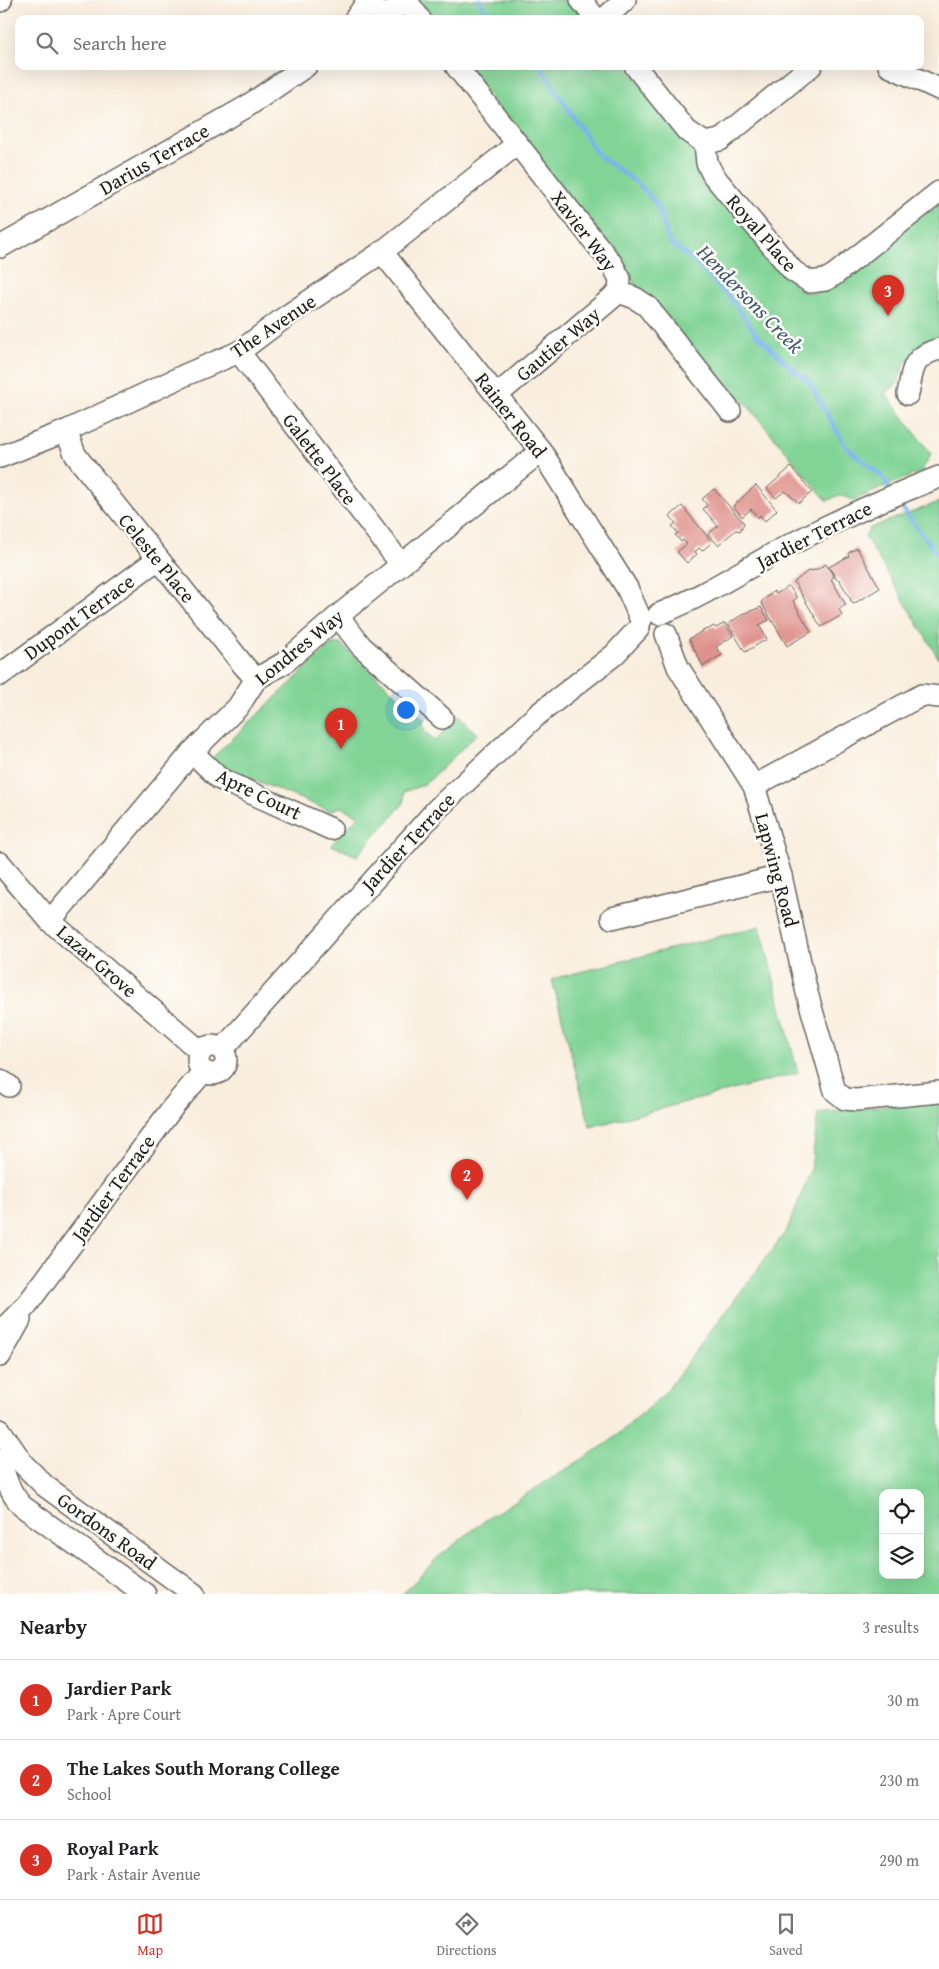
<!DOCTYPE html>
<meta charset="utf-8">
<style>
:root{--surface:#fff;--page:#f6f6f6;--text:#202124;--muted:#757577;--line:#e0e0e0;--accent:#d93025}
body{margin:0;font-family:"Gentium Book Plus",serif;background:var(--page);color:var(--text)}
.controls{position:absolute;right:15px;bottom:15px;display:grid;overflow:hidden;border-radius:10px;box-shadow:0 5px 20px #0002}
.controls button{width:45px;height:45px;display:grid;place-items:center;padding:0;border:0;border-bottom:1px solid var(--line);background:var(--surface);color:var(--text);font:25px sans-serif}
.you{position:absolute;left:405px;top:709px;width:18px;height:18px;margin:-12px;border:4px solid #fff;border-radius:50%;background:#1a73e8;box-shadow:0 0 0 8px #1a73e833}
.badge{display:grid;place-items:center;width:32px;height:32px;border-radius:50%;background:var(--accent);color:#fff;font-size:16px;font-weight:700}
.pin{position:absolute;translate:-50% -41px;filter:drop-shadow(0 1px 2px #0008)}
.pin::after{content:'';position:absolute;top:26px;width:18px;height:15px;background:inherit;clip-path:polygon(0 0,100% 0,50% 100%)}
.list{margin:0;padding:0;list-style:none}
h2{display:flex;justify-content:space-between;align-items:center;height:65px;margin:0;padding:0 20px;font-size:21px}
h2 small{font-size:16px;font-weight:400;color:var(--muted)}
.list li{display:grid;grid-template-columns:32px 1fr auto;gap:15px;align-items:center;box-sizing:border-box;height:80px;padding:0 20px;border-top:1px solid var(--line)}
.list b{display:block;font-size:19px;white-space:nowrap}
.list p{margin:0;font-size:16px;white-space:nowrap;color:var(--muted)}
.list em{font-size:16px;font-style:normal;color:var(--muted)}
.icon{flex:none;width:28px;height:28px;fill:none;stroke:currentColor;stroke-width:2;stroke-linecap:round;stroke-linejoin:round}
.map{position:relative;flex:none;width:939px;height:1594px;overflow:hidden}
.search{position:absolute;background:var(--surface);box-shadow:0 5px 20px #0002;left:15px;right:15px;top:15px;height:55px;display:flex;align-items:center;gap:12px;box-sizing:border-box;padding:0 18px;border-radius:10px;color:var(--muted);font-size:19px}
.sheet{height:305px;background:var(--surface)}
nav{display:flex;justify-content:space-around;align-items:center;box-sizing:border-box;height:70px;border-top:1px solid var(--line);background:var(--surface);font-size:14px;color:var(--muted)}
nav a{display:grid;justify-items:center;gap:2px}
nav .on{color:var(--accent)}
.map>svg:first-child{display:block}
.green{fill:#81d496;stroke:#4e7859;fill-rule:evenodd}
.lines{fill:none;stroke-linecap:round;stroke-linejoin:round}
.stream{stroke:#7cb4ec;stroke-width:4.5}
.building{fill:#df918d}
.minor-casing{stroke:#696660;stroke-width:24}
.minor{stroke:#fff;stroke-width:21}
.labels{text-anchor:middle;stroke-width:5;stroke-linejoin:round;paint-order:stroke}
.street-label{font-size:20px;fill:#1c1c1c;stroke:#fdfcf7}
.water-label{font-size:21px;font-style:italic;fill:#42596f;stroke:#fdfcf7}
</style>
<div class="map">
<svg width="939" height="1594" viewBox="0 0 939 1594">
<rect width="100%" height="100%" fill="#fdfcf7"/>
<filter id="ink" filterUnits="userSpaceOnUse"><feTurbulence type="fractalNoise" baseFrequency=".02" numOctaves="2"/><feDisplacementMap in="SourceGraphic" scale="10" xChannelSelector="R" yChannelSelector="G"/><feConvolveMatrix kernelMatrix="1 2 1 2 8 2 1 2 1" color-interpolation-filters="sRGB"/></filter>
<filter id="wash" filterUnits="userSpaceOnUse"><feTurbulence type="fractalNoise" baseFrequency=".0096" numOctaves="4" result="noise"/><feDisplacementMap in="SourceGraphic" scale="20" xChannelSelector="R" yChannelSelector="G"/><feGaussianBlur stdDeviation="1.12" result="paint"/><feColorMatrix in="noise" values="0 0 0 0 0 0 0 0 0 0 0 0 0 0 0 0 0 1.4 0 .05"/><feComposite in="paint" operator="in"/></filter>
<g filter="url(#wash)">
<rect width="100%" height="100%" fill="#f9eede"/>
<g class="green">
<path d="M 412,0 L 572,0 L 587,19 L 427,19 Z"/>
<path d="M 465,66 L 626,66 L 697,155 L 728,207 L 796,287 L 809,293 L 826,290 L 939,201 L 939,342 L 905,363 L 897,384 L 885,393 L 931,454 L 922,471 L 854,500 L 839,495 L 827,501 L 742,399 L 740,401 L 715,371 L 636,287 L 629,272 Z"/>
<path d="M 939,502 L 939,659 L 865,536 L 870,528 Z"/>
<path d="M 332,644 L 341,644 L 423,719 L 424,731 L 436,741 L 457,715 L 477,734 L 431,779 L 423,785 L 404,792 L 404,803 L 357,856 L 331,845 L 359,816 L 340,807 L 330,811 L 215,764 L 213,757 Z"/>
<path d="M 760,926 L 798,1073 L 590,1127 L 552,979 Z"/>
<path d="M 939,1100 L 939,1594 L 403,1594 L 437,1558 L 488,1518 L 608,1443 L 664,1394 L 787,1230 L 811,1170 L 818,1113 ZM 883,1493 L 920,1493 L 920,1575 L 883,1575 Z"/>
</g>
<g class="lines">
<g class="stream">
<path d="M 479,0 L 484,9 L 500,19"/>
<path d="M 540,66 L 598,155 L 640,185 L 658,206 L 669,242 L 695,262 L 732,300 L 756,334 L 794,370 L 808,380 L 846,447 L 882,476 L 891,491"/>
<path d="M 896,500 L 939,556"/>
</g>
</g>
<g id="blocks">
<g class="building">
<path d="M 791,467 L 812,492 L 799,503 L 785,491 L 776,498 L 767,488 Z"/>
<path d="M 756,485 L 777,510 L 765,521 L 760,515 L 758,518 L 751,509 L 742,517 L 733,506 Z"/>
<path d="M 714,489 L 744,523 L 740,531 L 736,530 L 718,545 L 708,534 L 718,526 L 703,509 L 707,505 L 702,499 Z"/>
<path d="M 682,506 L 712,542 L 702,551 L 699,548 L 695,552 L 697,554 L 687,563 L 677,552 L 687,544 L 683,540 L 681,542 L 675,535 L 678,533 L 672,526 L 676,523 L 670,516 Z"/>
<path d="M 857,548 L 880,588 L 853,604 L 839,579 L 837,580 L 829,567 L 849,556 L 848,553 Z"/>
<path d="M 826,564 L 834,577 L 831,579 L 846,605 L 839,609 L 842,615 L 821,627 L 794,582 L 808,571 L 816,570 Z"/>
<path d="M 789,586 L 797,598 L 793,601 L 811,632 L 787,646 L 761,602 L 774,591 L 776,594 Z"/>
<path d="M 761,607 L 769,620 L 759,625 L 767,639 L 745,652 L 728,624 L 743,614 Z"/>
<path d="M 725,623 L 733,636 L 716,647 L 722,655 L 703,666 L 689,639 L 706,629 L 707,630 L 714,626 L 716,628 Z"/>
</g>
</g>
</g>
<g filter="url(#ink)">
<use href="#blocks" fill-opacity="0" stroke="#696660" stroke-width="1"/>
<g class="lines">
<defs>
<g id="minor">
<path d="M 368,0 C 375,17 395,17 402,0"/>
<path d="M 406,0 L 420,19"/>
<path d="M 581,0 L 596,19"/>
<path d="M 0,1 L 1,0"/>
<path d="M 355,19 L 368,1"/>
<path d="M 604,19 L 625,0"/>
<path d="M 456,66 L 612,264 L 620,279 L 619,292 L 635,298 L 647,306 L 730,411"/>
<path d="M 635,66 L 687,131 L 705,143 L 720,140 L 729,133 L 811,66"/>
<path d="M 889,66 L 939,89"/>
<path d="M 705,143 L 707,163 L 713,175 L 793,271 L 810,282 L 825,280 L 834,275 L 939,192"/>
<path d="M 0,247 L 246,107 L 306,66"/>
<path d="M 382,252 L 541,451 L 627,588 L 641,620"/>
<path d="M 239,352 L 401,564"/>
<path d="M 908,394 C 913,369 911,357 939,349"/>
<path d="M 497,395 L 619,292"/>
<path d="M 66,431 L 75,454 L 80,461 L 244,666 L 256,679"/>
<path d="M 0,457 L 66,431 L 185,375 L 239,352 L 284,318 L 382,252 L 517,144"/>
<path d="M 659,614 C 702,597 740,572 780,550 C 831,523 885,498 939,477"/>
<path d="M 338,616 L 361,646 L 442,718"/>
<path d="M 666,634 L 678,667 L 754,786 L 781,876 L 807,993 L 835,1091 L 845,1099 L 856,1100 L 939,1092"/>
<path d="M 0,675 L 158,559"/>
<path d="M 192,752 L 220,779 L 331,829"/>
<path d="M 754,786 L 922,695 L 939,697"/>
<path d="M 0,863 L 50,921 L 201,1052"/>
<path d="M 612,918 L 781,876"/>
<path d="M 50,921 L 192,752 L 238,707 L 256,679 L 284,663 L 338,616 L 541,451"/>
<circle cx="212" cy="1060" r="14"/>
<path d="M 222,1050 L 437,809 L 537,715 L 614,655 L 639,628"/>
<path d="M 0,1080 L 9,1086"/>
<path d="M 0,1332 L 26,1306 L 173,1107 L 204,1071"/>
<path d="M 0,1356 L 20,1320"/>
<path d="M 0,1430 L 23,1464 L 45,1486 L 194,1594"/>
<path d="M 0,1460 C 5,1477 9,1492 22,1506 L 145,1594"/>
</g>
</defs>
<use href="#minor" class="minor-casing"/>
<use href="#minor" class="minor"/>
</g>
</g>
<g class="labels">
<g class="street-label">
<text transform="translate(154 159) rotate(-30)" y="7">Darius Terrace</text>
<text transform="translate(584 231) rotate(53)" y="7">Xavier Way</text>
<text transform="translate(762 233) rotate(49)" y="7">Royal Place</text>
<text transform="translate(273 326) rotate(-34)" y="7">The Avenue</text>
<text transform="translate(558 344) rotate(-40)" y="7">Gautier Way</text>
<text transform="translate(511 415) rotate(52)" y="7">Rainer Road</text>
<text transform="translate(320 459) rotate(53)" y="7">Galette Place</text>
<text transform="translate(814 535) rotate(-27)" y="7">Jardier Terrace</text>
<text transform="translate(157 558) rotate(51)" y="7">Celeste Place</text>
<text transform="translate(79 617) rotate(-36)" y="7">Dupont Terrace</text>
<text transform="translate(299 647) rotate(-39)" y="7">Londres Way</text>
<text transform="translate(259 794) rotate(26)" y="7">Apre Court</text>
<text transform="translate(408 842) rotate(-47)" y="7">Jardier Terrace</text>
<text transform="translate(777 870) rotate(75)" y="7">Lapwing Road</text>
<text transform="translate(97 961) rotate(41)" y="7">Lazar Grove</text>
<text transform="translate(113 1188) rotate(-54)" y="7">Jardier Terrace</text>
<text transform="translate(107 1531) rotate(36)" y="7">Gordons Road</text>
</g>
<g class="water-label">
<text transform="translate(750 299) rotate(46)" y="7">Hendersons Creek</text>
</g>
</g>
</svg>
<div class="controls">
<button><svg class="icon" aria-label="locate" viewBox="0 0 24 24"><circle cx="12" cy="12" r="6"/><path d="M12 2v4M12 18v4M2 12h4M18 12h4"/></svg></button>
<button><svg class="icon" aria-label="layers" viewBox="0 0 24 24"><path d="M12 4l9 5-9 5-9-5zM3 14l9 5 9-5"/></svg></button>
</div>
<div class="you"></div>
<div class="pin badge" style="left:341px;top:749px">1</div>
<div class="pin badge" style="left:467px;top:1200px">2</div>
<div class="pin badge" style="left:888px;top:316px">3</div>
<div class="search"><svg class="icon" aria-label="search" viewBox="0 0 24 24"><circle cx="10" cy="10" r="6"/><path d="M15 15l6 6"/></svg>Search here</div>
</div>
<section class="sheet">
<h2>Nearby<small>3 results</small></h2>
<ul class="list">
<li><span class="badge">1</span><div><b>Jardier Park</b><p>Park · Apre Court</p></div><em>30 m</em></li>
<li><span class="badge">2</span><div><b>The Lakes South Morang College</b><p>School</p></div><em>230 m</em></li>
<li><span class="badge">3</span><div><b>Royal Park</b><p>Park · Astair Avenue</p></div><em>290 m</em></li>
</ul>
</section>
<nav>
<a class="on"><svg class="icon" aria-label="map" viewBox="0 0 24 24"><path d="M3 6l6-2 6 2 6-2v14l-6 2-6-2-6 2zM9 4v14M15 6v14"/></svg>Map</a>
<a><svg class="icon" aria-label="directions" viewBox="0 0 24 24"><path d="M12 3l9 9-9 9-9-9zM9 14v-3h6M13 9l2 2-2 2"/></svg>Directions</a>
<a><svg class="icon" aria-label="saved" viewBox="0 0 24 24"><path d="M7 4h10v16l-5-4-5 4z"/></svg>Saved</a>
</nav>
